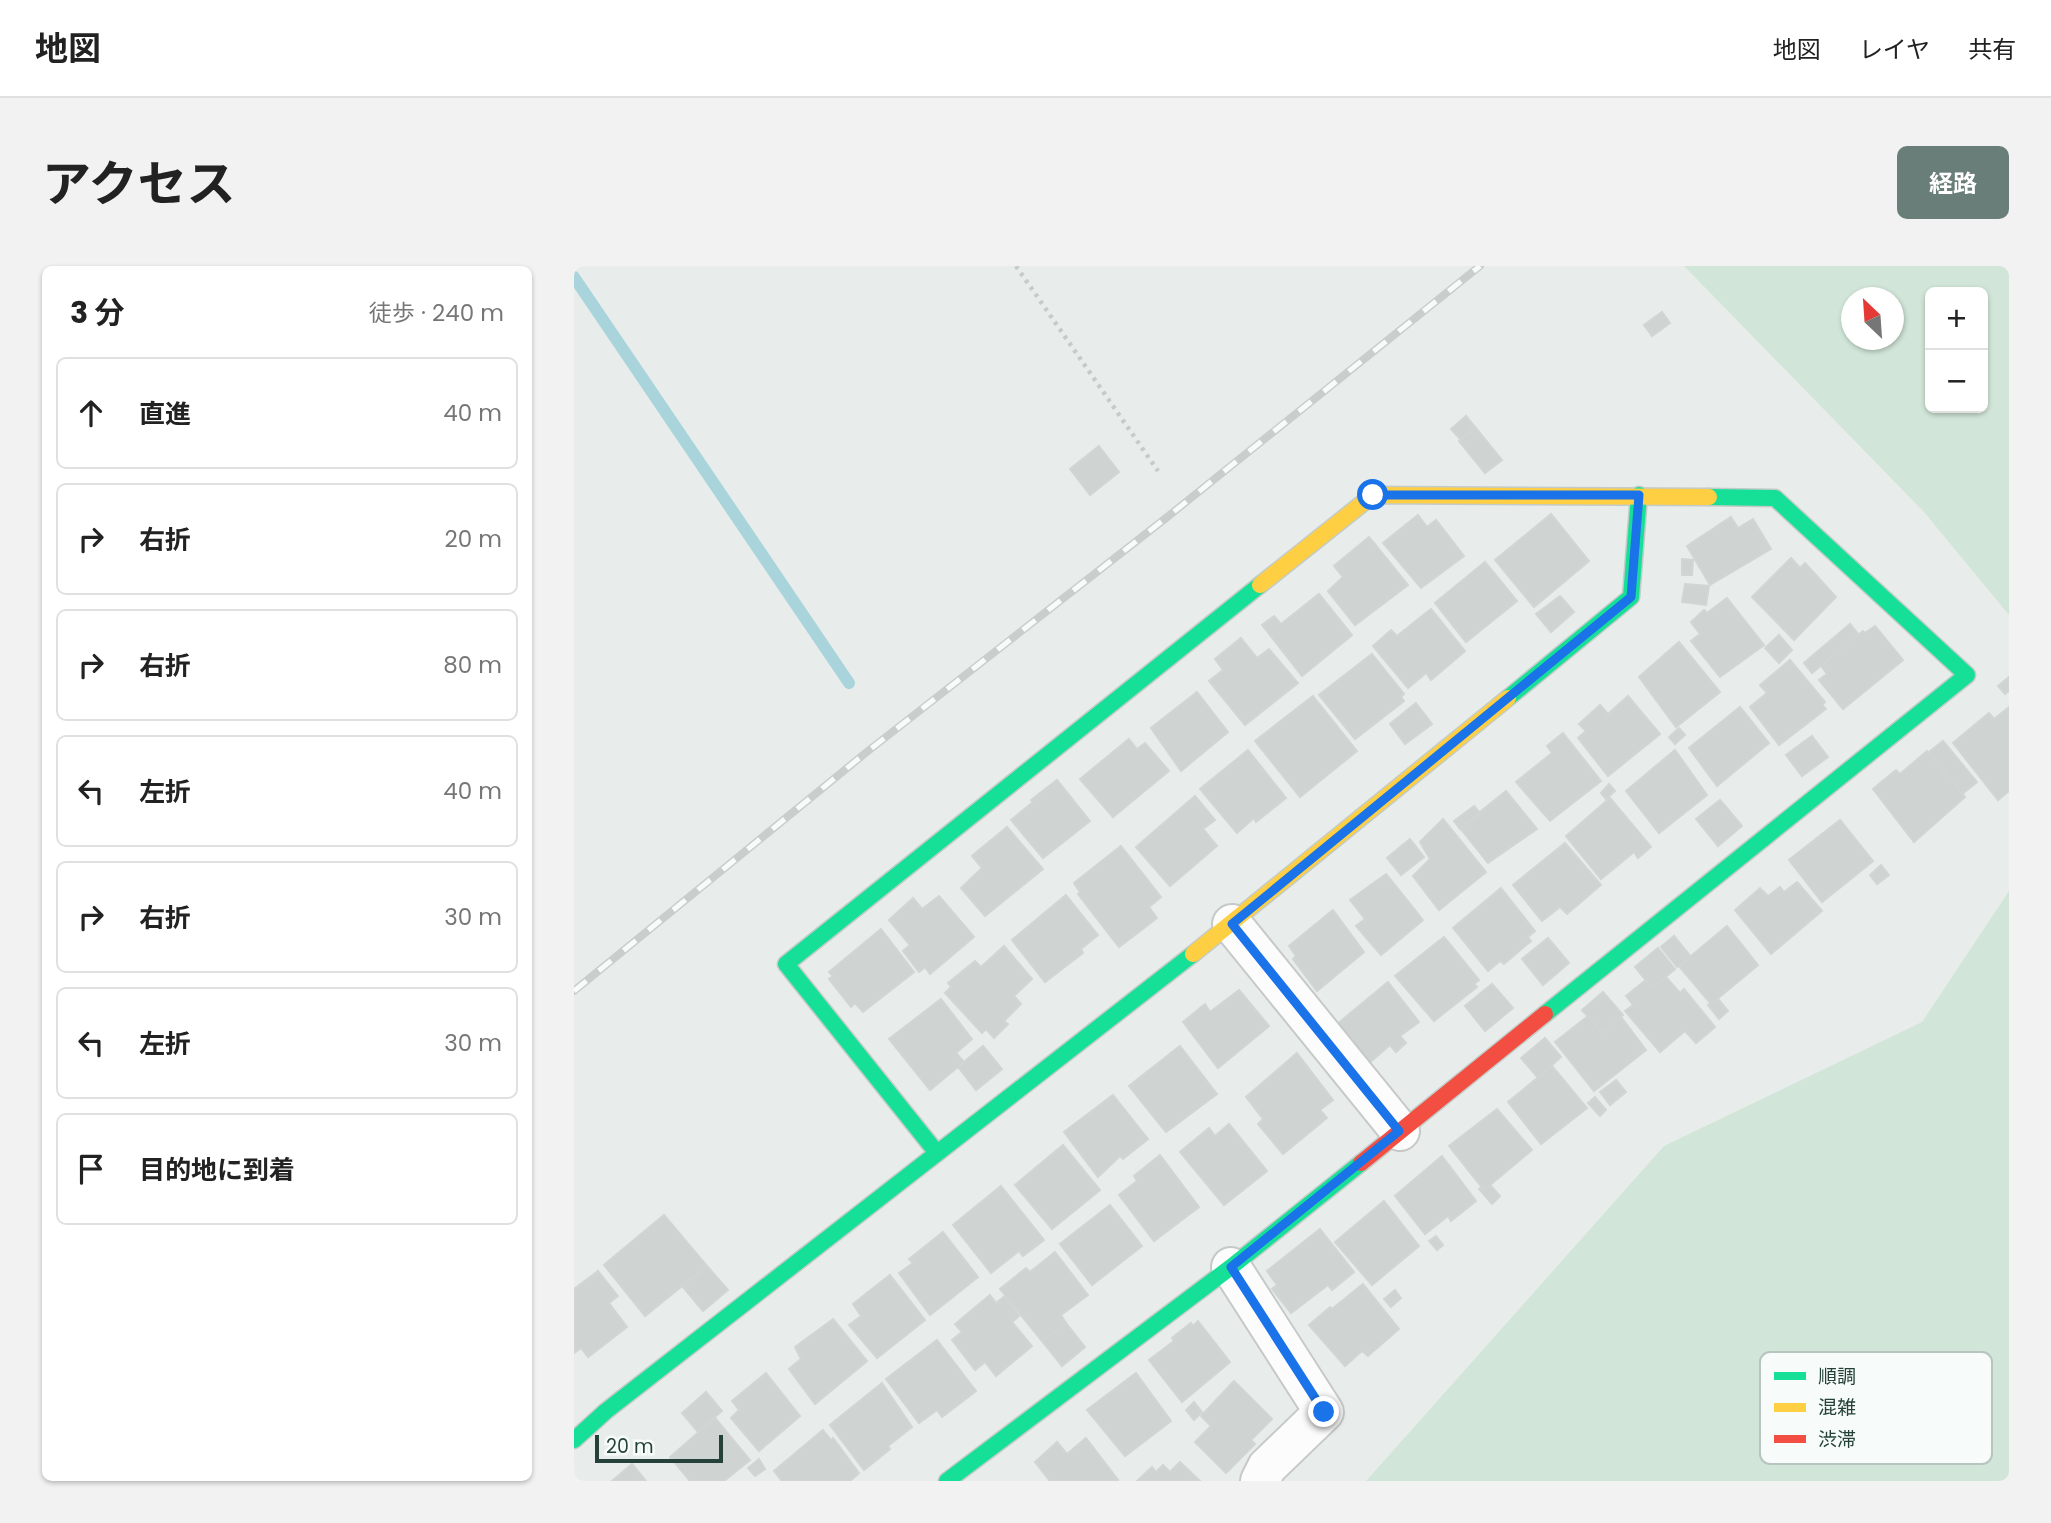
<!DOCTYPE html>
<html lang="ja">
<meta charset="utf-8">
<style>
:root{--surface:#fff;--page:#f2f2f2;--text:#222;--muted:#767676;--line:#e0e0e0;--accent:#697e78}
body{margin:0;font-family:Poppins,"Noto Sans JP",sans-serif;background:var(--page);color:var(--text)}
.controls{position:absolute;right:21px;top:21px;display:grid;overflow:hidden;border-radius:10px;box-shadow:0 2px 5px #0004}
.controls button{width:63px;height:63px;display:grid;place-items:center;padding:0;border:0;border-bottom:2px solid var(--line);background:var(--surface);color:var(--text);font:35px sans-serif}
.compass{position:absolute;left:1267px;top:21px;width:63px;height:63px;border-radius:50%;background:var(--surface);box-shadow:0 2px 5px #0004;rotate:335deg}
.scale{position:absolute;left:21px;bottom:18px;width:128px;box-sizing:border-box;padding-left:7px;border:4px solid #24423a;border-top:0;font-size:19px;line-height:24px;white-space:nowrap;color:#24423a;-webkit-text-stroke:5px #f7fbf9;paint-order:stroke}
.stop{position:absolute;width:21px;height:21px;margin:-16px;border:5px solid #1a73e8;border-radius:50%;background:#fff}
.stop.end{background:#1a73e8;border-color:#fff;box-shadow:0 2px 7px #0008}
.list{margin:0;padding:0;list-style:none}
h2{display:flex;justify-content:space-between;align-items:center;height:91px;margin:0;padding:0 28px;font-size:30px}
h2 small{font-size:23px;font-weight:400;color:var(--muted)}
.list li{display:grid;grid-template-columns:46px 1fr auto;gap:21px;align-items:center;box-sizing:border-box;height:112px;margin:0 14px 14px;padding:0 14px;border:2px solid var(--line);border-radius:10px}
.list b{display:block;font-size:26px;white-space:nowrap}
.list em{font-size:23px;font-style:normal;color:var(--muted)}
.icon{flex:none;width:38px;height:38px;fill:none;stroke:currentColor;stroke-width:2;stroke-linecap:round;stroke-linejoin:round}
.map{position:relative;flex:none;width:1435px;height:1215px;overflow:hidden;border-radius:10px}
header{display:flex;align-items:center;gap:42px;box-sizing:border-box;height:98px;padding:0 35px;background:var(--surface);border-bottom:2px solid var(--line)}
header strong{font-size:33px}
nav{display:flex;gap:38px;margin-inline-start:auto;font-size:24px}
.intro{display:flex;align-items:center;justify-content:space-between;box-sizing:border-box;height:168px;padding:0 42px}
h1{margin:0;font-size:49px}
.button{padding:18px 32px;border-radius:10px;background:var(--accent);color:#fff;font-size:24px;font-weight:700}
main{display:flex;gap:42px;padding:0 42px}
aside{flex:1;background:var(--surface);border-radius:10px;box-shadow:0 2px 5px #0004}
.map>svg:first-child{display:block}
.green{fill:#d1e6d8;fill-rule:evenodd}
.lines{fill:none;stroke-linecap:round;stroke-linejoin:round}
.stream{stroke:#a9d4db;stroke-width:12}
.building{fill:#cfd4d2;stroke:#d1d6d4;stroke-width:2}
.street-casing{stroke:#c5cac8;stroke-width:42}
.fast-casing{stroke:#c3cbc8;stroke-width:19}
.slow-casing{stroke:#c3cbc8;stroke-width:19}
.jam-casing{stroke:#c3cbc8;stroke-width:19}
.path{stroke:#c3ccca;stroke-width:4.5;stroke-dasharray:3.5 5;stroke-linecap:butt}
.street{stroke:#fcfcfc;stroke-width:38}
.fast{stroke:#16e098;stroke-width:16}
.slow{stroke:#ffcf43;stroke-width:16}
.jam{stroke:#f24e42;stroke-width:16}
.rail-casing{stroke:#c9cdcc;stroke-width:8}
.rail{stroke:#f7fbf9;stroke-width:5;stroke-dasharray:16;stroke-linecap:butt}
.route{stroke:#1a73e8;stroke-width:9}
.key{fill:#f7fbf9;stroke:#b8c4c0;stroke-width:2}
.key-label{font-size:19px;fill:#24423a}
</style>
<header>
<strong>地図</strong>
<nav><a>地図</a><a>レイヤ</a><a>共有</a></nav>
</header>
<div class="intro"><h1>アクセス</h1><a class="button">経路</a></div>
<main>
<aside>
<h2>3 分<small>徒歩 · 240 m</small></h2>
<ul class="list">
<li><svg class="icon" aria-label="ahead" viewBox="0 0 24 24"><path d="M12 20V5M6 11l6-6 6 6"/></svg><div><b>直進</b></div><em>40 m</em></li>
<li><svg class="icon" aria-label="right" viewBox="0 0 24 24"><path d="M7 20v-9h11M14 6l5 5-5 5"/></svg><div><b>右折</b></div><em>20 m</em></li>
<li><svg class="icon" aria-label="right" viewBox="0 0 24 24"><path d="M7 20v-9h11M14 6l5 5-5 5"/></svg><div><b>右折</b></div><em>80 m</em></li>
<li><svg class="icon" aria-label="left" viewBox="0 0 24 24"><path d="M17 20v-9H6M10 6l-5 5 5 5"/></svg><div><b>左折</b></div><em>40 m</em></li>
<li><svg class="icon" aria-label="right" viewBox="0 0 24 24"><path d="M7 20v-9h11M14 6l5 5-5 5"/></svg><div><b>右折</b></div><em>30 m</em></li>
<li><svg class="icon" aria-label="left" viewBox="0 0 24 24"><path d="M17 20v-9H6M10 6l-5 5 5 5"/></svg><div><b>左折</b></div><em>30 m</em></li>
<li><svg class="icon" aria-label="arrive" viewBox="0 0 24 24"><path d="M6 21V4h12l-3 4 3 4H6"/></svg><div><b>目的地に到着</b></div></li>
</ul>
</aside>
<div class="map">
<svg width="1435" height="1215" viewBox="0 0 1435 1215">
<rect width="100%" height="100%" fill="#e8edeb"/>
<g class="green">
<path d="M 1110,0 L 1435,0 L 1435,349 L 1350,246 ZM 1356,26 L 1409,26 L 1409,142 L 1356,142 ZM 1278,32 L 1320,32 L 1320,74 L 1278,74 Z"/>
<path d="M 1435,625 L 1435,1215 L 792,1215 L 1090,880 L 1348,756 Z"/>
</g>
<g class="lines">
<path class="stream" d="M 0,11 L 275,417"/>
</g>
<g class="building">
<path d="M 1088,46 L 1096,57 L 1078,70 L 1070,59 Z"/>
<path d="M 892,150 L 901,161 L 887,174 L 877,163 Z"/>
<path d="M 901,161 L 928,194 L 911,207 L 885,175 Z"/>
<path d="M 525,180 L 545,206 L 516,229 L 496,203 Z"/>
<path d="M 977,248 L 1015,295 L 960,341 L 921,294 Z"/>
<path d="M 844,249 L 853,261 L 862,254 L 890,290 L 847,322 L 809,277 Z"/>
<path d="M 1157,251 L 1164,262 L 1179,253 L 1197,283 L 1136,319 L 1113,280 Z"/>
<path d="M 795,271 L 834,319 L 781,359 L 754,325 L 769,311 L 760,300 Z"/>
<path d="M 1217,292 L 1226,302 L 1231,297 L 1262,331 L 1220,374 L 1178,331 Z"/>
<path d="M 1108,293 L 1119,294 L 1118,309 L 1108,309 Z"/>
<path d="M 911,296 L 943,335 L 892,376 L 861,337 Z"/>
<path d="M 1111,318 L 1135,320 L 1132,339 L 1108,336 Z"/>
<path d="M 745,328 L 778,369 L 728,410 L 688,359 L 700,350 L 707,358 Z"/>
<path d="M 986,330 L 1000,346 L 977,366 L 962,348 Z"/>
<path d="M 1153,332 L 1190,379 L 1146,411 L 1117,375 L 1126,368 L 1117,356 L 1130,344 L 1133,347 Z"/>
<path d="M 857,343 L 891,385 L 857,414 L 852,407 L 834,422 L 799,380 L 817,364 L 823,370 Z"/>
<path d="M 1276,358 L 1285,369 L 1238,407 L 1230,397 Z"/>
<path d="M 1301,360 L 1329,394 L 1269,443 L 1245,414 L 1253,408 L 1247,400 L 1289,365 L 1291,367 Z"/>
<path d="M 1205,369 L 1218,384 L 1205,397 L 1191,382 Z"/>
<path d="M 667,372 L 683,392 L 695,383 L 724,417 L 671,459 L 635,415 L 649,404 L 641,393 Z"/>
<path d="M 1105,376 L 1146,426 L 1102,461 L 1065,411 Z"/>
<path d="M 798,388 L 830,428 L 827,431 L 830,435 L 781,473 L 745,429 Z"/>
<path d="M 1216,394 L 1251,436 L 1248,439 L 1252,443 L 1205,479 L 1176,441 L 1193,427 L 1186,419 Z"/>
<path d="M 1435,411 L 1435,425 L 1431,428 L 1424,420 Z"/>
<path d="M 623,426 L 654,466 L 607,505 L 577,462 Z"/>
<path d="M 739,430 L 783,485 L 726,531 L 681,475 Z"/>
<path d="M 1054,430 L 1086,468 L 1034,510 L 1004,472 L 1012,465 L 1005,458 L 1026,439 L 1034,448 Z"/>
<path d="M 842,437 L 858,458 L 831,478 L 816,458 Z"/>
<path d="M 1166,441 L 1195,477 L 1143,520 L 1115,482 Z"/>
<path d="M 1435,441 L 1435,525 L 1424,534 L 1379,477 L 1415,447 L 1420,453 Z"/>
<path d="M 1105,462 L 1111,469 L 1101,478 L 1095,471 Z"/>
<path d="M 989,467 L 1027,515 L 976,555 L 942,516 L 978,487 L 973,480 Z"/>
<path d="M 1238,470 L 1254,491 L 1228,510 L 1212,489 Z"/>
<path d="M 555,473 L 563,483 L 571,477 L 595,505 L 539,551 L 506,513 Z"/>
<path d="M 1369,475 L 1403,516 L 1388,528 L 1354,487 Z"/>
<path d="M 674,484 L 712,532 L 682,556 L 680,552 L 663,567 L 626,523 Z"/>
<path d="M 1101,484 L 1133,529 L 1085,567 L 1052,525 Z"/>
<path d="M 1353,485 L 1391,531 L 1340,576 L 1299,523 L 1322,504 L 1326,508 Z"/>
<path d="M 483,514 L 516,555 L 469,592 L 437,554 L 459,536 L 457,534 Z"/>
<path d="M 1035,518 L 1041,525 L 1032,533 L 1027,527 Z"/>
<path d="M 932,525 L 963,563 L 914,597 L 886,562 Z"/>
<path d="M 621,530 L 641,554 L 629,563 L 643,580 L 596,620 L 562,581 Z"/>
<path d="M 1036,532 L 1077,581 L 1064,592 L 1060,586 L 1027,613 L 992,570 Z"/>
<path d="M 1146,534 L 1168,560 L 1144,580 L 1122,553 Z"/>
<path d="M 900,540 L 906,547 L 886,563 L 880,555 Z"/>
<path d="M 869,553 L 912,606 L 865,644 L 839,610 L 856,593 L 846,576 Z"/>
<path d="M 1266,554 L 1299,595 L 1248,636 L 1215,594 Z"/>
<path d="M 433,561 L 469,603 L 411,650 L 387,622 L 408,602 L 398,590 Z"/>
<path d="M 836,573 L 850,591 L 827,609 L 813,592 Z"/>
<path d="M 991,577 L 1027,619 L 993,648 L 986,641 L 968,655 L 939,619 Z"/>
<path d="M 547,580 L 587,631 L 575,641 L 583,652 L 545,681 L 504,628 L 506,626 L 500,617 Z"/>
<path d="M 1307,599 L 1315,609 L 1303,618 L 1296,609 Z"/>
<path d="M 812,608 L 849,654 L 807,689 L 782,660 L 791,653 L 776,634 Z"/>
<path d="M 1223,616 L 1248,645 L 1197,688 L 1161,644 L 1186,622 L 1194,630 L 1206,621 L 1210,626 Z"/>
<path d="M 927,622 L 961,665 L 954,671 L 957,675 L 930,698 L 926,695 L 914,705 L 879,662 Z"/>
<path d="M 492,629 L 524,669 L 507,683 L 509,687 L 471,716 L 438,674 Z"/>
<path d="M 365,630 L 400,671 L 356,708 L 351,701 L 345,706 L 329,685 L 336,679 L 315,654 L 339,632 L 348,643 Z"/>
<path d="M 759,644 L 790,686 L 743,725 L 719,693 L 722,690 L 715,680 Z"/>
<path d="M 1153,660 L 1184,699 L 1137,738 L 1105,700 Z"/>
<path d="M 307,663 L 340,706 L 289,746 L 281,737 L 277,741 L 255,713 L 259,710 L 255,706 Z"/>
<path d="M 1100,670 L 1117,691 L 1103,701 L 1087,681 Z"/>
<path d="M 870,671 L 905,714 L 900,718 L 903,721 L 860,755 L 821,710 Z"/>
<path d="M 974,672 L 995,697 L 969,719 L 948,693 Z"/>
<path d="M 430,680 L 458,713 L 440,730 L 447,738 L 430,755 L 434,758 L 420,772 L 412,763 L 408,767 L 371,727 L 377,721 L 374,717 L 401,695 L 407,701 Z"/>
<path d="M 1084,682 L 1101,703 L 1078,722 L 1061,701 Z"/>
<path d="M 1092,711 L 1106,727 L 1110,723 L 1141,761 L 1122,777 L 1111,765 L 1086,786 L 1051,745 L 1059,739 L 1052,730 L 1072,714 L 1078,722 Z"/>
<path d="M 814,716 L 845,756 L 826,770 L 832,777 L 822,786 L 816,779 L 794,798 L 762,759 Z"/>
<path d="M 918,718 L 939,742 L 911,765 L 891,740 Z"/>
<path d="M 665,724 L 695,760 L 644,802 L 609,756 L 631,738 L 636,746 Z"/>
<path d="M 1029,726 L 1049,749 L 1028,767 L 1008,744 Z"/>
<path d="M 367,733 L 398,773 L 382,787 L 390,796 L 356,824 L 315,773 Z"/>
<path d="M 1144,733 L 1154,745 L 1145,753 L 1134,739 Z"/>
<path d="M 1014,750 L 1028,767 L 1047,751 L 1072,784 L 1020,825 L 981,776 Z"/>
<path d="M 971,772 L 987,791 L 964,812 L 947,792 Z"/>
<path d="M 409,780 L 428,803 L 402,824 L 384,801 Z"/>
<path d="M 606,780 L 643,828 L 592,866 L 555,820 Z"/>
<path d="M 723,787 L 759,834 L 746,844 L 753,852 L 709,888 L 684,858 L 689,853 L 672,831 Z"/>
<path d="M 978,800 L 1013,842 L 967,878 L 934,836 Z"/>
<path d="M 1042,814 L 1052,826 L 1036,839 L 1026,826 Z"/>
<path d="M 539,829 L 574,873 L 549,893 L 546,890 L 524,911 L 490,866 Z"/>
<path d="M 1021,831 L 1032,844 L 1026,850 L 1014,837 Z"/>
<path d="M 923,843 L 958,884 L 910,924 L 875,880 Z"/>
<path d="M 655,858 L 693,905 L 650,939 L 606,886 L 635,862 L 641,870 Z"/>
<path d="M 489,879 L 526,924 L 478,963 L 441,919 Z"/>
<path d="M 586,889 L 625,941 L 580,975 L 545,929 L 563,915 L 560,910 Z"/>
<path d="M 868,890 L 902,935 L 877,955 L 874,950 L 851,968 L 821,930 Z"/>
<path d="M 916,919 L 926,930 L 918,938 L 905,923 L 908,921 L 910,924 Z"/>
<path d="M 427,920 L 470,974 L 449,990 L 445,985 L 417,1007 L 379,959 Z"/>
<path d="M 810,935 L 845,980 L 798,1019 L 761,976 Z"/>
<path d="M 536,939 L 568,980 L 518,1019 L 486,978 Z"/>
<path d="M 90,949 L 133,1000 L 71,1050 L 30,999 Z"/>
<path d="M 746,963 L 780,1006 L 758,1024 L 754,1019 L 717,1047 L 698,1023 L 703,1019 L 693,1005 Z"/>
<path d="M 369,966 L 404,1011 L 356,1049 L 325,1007 L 339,997 L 335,993 Z"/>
<path d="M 862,970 L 869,979 L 863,984 L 855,975 Z"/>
<path d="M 481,986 L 514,1029 L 487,1049 L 492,1057 L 468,1075 L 426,1023 L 452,1002 L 456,1006 Z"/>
<path d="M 133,1000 L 154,1024 L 129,1045 L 108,1020 Z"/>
<path d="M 24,1005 L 44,1030 L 35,1037 L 53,1061 L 14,1091 L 7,1082 L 0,1087 L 0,1023 Z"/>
<path d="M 316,1009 L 351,1054 L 303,1092 L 275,1059 L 287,1050 L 279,1038 Z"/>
<path d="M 789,1018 L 825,1063 L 794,1090 L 788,1085 L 771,1100 L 735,1059 L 756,1041 L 758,1043 Z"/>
<path d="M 821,1024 L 827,1032 L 817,1041 L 810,1033 Z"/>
<path d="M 416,1029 L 422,1037 L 431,1030 L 445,1050 L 438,1056 L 458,1080 L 422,1110 L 411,1096 L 401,1104 L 378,1074 L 388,1066 L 381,1058 Z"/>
<path d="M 259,1053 L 293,1095 L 241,1138 L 215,1103 L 227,1093 L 221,1081 Z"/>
<path d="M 624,1055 L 656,1096 L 608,1136 L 575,1094 L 600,1075 L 598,1072 L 617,1057 L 619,1060 Z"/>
<path d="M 492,1057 L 511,1081 L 488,1100 L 468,1075 Z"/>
<path d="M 363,1074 L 402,1125 L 368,1151 L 363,1144 L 345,1157 L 312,1113 Z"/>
<path d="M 192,1107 L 226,1150 L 185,1185 L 157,1152 L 165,1144 L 158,1135 Z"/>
<path d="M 562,1107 L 597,1155 L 551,1190 L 513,1144 Z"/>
<path d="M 660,1115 L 698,1153 L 677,1174 L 681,1178 L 652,1207 L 621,1176 L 637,1160 L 627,1150 Z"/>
<path d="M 308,1117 L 338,1161 L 314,1180 L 316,1183 L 290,1204 L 256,1159 Z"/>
<path d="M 132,1126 L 148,1145 L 124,1166 L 108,1147 Z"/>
<path d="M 620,1136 L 628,1146 L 620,1154 L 612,1144 Z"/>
<path d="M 141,1152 L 176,1194 L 150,1215 L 116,1215 L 96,1191 Z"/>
<path d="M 249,1164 L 257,1174 L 259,1172 L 285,1207 L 276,1215 L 208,1215 L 200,1205 Z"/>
<path d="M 512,1172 L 544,1214 L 542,1215 L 476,1215 L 461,1196 L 483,1176 L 493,1188 Z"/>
<path d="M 185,1193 L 191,1203 L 181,1210 L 174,1202 Z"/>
<path d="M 606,1196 L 626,1215 L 563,1215 L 578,1201 L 582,1206 L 589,1199 L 596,1206 Z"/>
<path d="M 58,1198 L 72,1215 L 38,1215 Z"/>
</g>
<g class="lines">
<defs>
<g id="street">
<path d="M 658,658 L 826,865"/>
<path d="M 657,1001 L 750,1146 L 693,1201 L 686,1215"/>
</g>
<g id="fast">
<path d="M 934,432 L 1057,331 L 1065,229"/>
<path d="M 971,748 L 1393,409 L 1201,232 L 1135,231"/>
<path d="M 363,887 L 212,698 L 686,319"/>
<path d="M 0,1174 L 32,1145 L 619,688"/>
<path d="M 373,1215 L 657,1001 L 787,897"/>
</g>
<g id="slow">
<path d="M 686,319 L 799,229 L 1135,231"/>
<path d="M 619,688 L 934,432"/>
</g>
<path id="jam" d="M 787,897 L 971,748"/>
</defs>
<use href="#street" class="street-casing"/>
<use href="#fast" class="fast-casing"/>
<use href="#slow" class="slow-casing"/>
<use href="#jam" class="jam-casing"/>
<path class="path" d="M 442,0 L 584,205"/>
<use href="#street" class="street"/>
<use href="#fast" class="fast"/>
<use href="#slow" class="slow"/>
<use href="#jam" class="jam"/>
<defs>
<path id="rail" d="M 0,725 L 294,485 L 592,252 L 906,0"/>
</defs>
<use href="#rail" class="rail-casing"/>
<use href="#rail" class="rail"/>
</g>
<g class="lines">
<path class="route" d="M 750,1146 L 657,1001 L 825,865 L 658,658 L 1057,331 L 1065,229 L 799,229"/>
</g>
<rect x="1186" y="1086" width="232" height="112" rx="10" class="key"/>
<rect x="1200" y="1106" width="32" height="8" fill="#16e098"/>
<rect x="1200" y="1137" width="32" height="9" fill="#ffcf43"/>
<rect x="1200" y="1169" width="32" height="8" fill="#f24e42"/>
<g class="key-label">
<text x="1244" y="1117">順調</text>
<text x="1244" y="1148">混雑</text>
<text x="1244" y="1180">渋滞</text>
</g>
</svg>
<div class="controls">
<button>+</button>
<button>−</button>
</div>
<svg class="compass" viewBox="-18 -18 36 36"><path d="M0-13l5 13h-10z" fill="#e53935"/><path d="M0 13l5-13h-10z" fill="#767676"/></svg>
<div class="scale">20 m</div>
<div class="stop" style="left:799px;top:229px"></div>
<div class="stop end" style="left:750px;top:1146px"></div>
</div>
</main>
